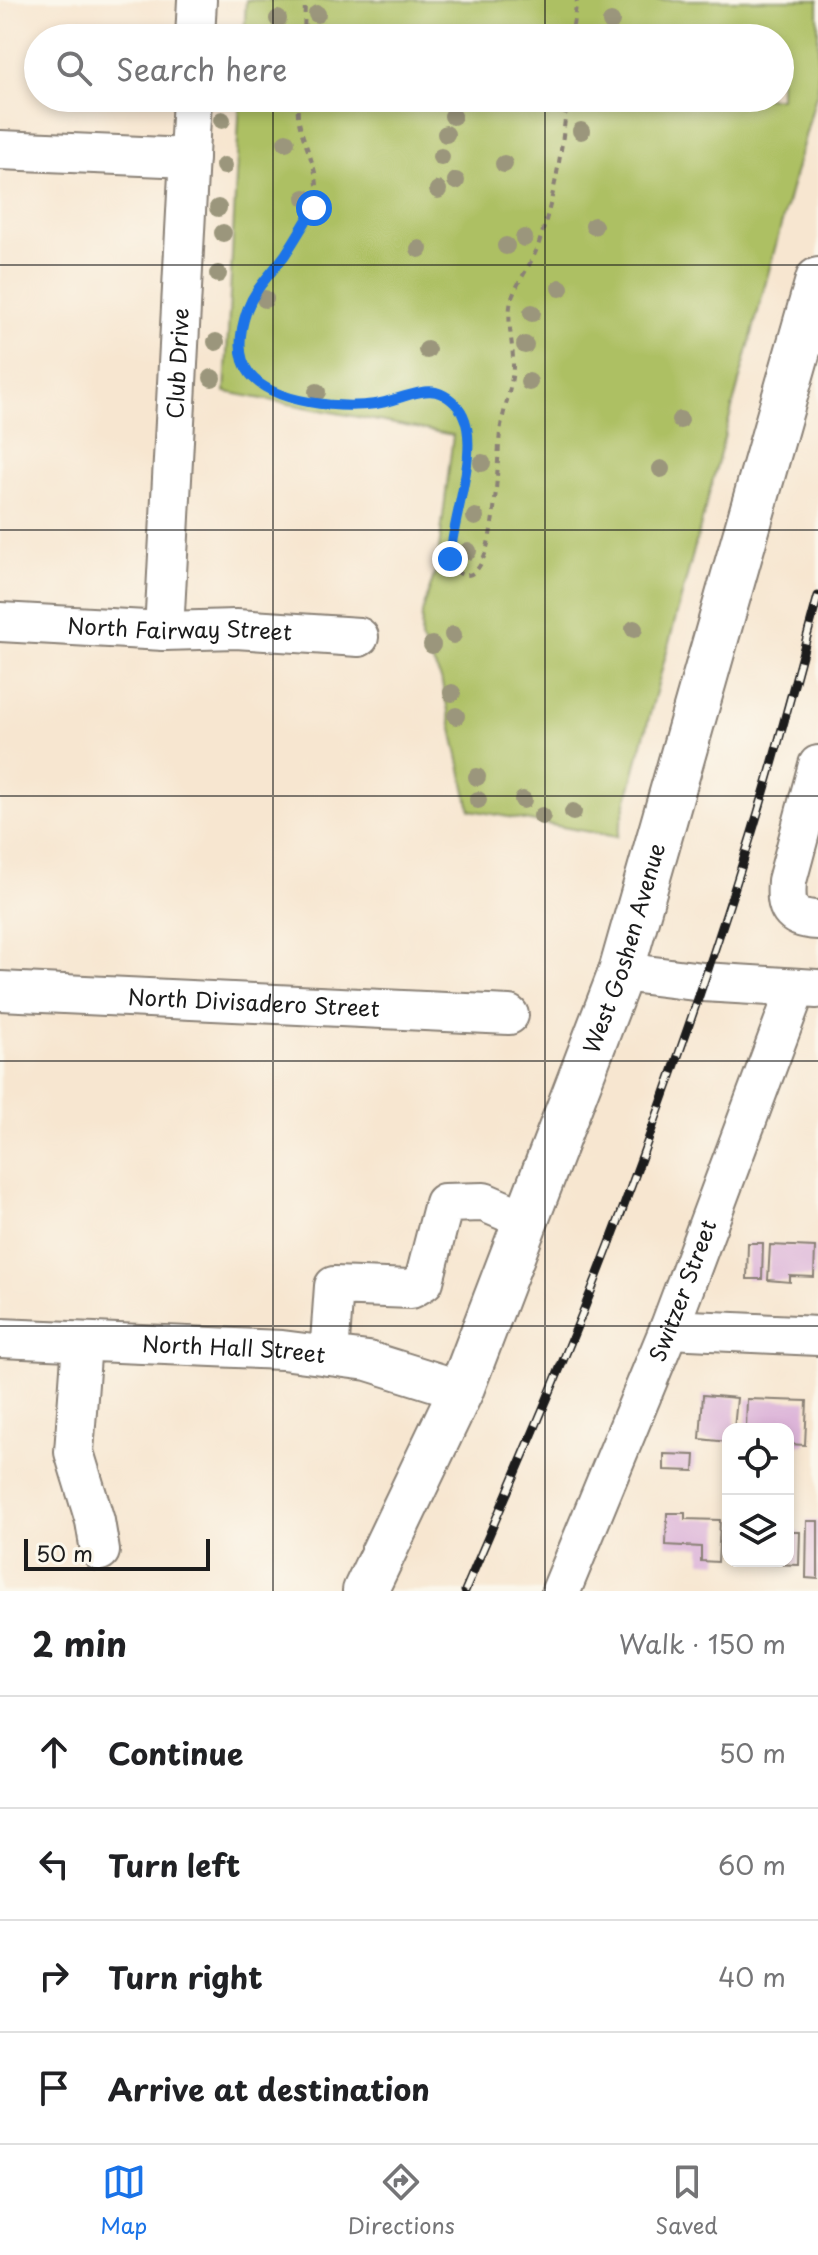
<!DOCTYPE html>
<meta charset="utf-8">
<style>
:root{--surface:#fff;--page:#f6f6f6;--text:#202124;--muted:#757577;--line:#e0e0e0;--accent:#1a73e8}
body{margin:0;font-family:"Playpen Sans",sans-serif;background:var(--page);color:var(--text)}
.controls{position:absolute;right:24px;bottom:24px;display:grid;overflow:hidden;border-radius:16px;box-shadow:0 4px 12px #0003}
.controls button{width:72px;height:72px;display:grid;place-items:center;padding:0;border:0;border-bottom:2px solid var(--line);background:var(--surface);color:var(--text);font:40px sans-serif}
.scale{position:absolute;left:24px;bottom:20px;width:186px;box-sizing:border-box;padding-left:8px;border:4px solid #1c1c1c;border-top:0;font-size:22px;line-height:28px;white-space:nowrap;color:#1c1c1c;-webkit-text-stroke:6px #fbf7ec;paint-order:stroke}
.stop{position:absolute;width:24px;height:24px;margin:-18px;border:6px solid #1a73e8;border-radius:50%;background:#fff}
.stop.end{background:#1a73e8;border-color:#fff;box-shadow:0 2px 8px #0008}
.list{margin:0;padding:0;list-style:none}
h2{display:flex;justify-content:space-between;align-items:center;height:104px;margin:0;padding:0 32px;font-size:34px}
h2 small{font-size:26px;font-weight:400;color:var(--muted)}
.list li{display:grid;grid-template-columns:52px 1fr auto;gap:24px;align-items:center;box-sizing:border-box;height:112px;padding:0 32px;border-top:2px solid var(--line)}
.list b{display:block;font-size:30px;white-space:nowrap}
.list em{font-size:26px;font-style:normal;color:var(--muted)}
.icon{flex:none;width:44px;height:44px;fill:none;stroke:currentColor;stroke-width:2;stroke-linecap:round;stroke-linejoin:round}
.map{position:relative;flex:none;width:818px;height:1591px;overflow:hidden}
.search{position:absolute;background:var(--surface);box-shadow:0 4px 12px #0003;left:24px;right:24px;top:24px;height:88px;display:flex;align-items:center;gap:20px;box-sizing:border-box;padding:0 28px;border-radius:44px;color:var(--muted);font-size:30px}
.sheet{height:552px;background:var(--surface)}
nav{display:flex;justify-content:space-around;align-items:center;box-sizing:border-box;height:112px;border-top:2px solid var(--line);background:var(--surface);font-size:22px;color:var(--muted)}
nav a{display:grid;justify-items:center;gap:4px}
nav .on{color:var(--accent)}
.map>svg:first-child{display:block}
.green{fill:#adc064;stroke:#646e40;stroke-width:2}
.building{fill:#ddb5d9}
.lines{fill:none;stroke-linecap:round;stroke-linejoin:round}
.minor-casing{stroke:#8a8176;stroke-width:42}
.major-casing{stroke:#8a8176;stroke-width:48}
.path{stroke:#8a8176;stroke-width:4;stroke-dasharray:6 6;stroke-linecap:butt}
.minor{stroke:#fff;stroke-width:38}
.major{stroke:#fff;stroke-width:44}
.rail-casing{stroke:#1c1c1c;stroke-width:9}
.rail{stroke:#fbf7ec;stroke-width:6;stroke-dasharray:18;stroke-linecap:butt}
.tree{fill:#9b967b}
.route{stroke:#1a73e8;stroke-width:10}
.grid{fill:none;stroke:#1c1c1c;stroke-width:2;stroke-opacity:0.55}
.labels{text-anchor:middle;stroke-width:6;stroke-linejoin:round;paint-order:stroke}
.street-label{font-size:22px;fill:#1c1c1c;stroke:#fbf7ec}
</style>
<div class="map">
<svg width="818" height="1591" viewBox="0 0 818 1591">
<rect width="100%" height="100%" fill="#fbf7ec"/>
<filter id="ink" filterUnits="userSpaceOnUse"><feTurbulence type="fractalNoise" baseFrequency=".0125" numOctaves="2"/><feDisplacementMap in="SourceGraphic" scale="16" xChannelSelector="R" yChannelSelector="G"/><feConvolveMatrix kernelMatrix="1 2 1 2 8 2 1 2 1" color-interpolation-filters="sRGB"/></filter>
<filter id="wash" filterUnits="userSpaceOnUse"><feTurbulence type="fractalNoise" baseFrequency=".006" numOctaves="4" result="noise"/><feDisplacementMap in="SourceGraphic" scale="32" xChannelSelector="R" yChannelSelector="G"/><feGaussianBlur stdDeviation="1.8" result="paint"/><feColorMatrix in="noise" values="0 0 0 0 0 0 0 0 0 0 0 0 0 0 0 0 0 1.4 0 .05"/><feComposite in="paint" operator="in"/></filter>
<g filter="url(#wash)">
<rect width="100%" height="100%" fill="#f7e6d0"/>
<path class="green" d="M 246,0 L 818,0 L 818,88 L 617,837 L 470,810 L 441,679 L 421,639 L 422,613 L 437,566 L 453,435 L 225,392 L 240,98 L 780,98 L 780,38 L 244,38 Z"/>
<g id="blocks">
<g class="building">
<path d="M 748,1243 L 763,1243 L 762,1279 L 747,1279 Z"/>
<path d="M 770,1245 L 815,1247 L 814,1277 L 790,1276 L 790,1282 L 768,1280 Z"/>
<path d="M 703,1395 L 737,1398 L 734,1429 L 728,1429 L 728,1442 L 700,1439 Z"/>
<path d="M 747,1399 L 807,1401 L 805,1445 L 788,1444 L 788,1429 L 746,1429 Z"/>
<path d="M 664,1454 L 695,1455 L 694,1471 L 664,1470 Z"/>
<path d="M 667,1513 L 685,1513 L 685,1519 L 720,1520 L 718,1562 L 701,1561 L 701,1547 L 666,1545 Z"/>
<path d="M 807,1521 L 818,1521 L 818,1579 L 806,1578 Z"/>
<path d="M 788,1532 L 800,1532 L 799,1565 L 769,1564 L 769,1561 L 788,1561 Z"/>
</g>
</g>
</g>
<g filter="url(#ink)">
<use href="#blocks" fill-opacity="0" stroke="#8a8176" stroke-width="2"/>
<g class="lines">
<defs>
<g id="minor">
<path d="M 195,38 L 197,0"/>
<path d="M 0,150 L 189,158"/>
<path id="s1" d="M 0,622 L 164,631 L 236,629 L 359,637"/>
<path id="s2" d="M 164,631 L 192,98"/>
<path d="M 818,765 L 787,881 C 785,908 789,919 818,920"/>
<path d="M 621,972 L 703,982 L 817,989"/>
<path id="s3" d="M 0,991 L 509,1015"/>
<path d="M 669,1329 L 818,1336"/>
<path id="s4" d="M 0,1338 L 282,1350 L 368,1361 L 461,1390"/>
<path d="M 82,1342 L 74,1452 L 95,1521 L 100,1551"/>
<path d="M 329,1356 L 334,1286 L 411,1289 L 424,1281 L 444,1203 L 484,1202 L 526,1220"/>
<path id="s5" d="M 561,1591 L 669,1329 L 796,989"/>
</g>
<g id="major">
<path id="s6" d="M 365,1591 L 461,1390 L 621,972 L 818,280"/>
</g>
</defs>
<use href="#minor" class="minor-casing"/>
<use href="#major" class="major-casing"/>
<g class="path">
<path d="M 304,38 L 305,0"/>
<path d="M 571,38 L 577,0"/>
<path d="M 298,98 C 298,106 297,114 299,122 C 305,151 326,180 313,210 C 304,231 287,253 273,270 C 268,277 262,282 257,289 C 246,304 237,334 240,352 C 250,404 332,410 374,404 C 392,402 410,393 427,391 C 439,390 452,398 458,407 C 479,435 462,494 455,525 C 452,536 448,550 450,561 C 452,569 460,576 468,575 C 497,571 497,457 500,432 C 503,410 512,389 513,367 C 514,345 506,322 511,301 C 517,281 531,266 538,246 C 554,199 563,148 567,98"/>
</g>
<use href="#minor" class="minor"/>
<use href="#major" class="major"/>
<defs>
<path id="rail" d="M 465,1591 C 519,1465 574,1340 622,1211 C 674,1070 725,927 767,782 C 785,720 801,658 818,596"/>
</defs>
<use href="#rail" class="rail-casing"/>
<use href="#rail" class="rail"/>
</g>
<g class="tree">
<circle cx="317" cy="14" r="9"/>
<circle cx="278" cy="19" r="9"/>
<circle cx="611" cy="22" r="9"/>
<circle cx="453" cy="116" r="9"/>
<circle cx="222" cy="120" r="9"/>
<circle cx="581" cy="131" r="9"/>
<circle cx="446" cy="134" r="9"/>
<circle cx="286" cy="142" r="9"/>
<circle cx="441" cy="157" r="9"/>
<circle cx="504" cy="164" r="9"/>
<circle cx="224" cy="166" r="9"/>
<circle cx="456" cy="181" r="9"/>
<circle cx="438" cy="190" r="9"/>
<circle cx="305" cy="198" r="9"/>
<circle cx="218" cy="208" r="9"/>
<circle cx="594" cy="226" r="9"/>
<circle cx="223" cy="233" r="9"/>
<circle cx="524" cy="238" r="9"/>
<circle cx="506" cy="246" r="9"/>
<circle cx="419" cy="249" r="9"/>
<circle cx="218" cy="274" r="9"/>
<circle cx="560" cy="288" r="9"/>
<circle cx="265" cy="299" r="9"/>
<circle cx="532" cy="313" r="9"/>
<circle cx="216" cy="342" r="9"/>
<circle cx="525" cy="345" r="9"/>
<circle cx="427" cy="350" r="9"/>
<circle cx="212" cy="378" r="9"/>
<circle cx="529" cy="382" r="9"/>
<circle cx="317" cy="392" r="9"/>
<circle cx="680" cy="420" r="9"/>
<circle cx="482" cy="463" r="9"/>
<circle cx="661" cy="469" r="9"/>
<circle cx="475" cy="517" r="9"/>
<circle cx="468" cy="551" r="9"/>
<circle cx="634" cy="629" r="9"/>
<circle cx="453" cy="635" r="9"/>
<circle cx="432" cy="645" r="9"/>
<circle cx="452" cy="693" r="9"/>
<circle cx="456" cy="716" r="9"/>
<circle cx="477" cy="777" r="9"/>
<circle cx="478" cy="800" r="9"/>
<circle cx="523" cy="800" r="9"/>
<circle cx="573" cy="812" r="9"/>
<circle cx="542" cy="816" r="9"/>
</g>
</g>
<g class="lines" filter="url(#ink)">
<path class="route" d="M 314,208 C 304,224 295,240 285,255 C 271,274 255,288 247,310 C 227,368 254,392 309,402 C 332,406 353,407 376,404 C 392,402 421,388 436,392 C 447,395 458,404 463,415 C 480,450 452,520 450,559"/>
</g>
<path class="grid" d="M 273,0 L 273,38M 545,0 L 545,38M 273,98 L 273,1591M 545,98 L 545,1591M 0,265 L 818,265M 0,530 L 818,530M 0,796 L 818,796M 0,1061 L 818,1061M 0,1326 L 818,1326"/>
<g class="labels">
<g class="street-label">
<text dy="8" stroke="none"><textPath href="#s2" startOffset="268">Club Drive</textPath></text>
<text dy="8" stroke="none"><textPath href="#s1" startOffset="180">North Fairway Street</textPath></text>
<text dy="8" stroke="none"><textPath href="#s6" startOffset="694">West Goshen Avenue</textPath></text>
<text dy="8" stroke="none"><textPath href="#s3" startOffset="254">North Divisadero Street</textPath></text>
<text dy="8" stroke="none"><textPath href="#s5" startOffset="324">Switzer Street</textPath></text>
<text dy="8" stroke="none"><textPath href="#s4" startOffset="234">North Hall Street</textPath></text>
</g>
</g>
</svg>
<div class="controls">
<button><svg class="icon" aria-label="locate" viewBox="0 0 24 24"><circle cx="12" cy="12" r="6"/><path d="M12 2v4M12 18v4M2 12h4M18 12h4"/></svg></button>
<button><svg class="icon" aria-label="layers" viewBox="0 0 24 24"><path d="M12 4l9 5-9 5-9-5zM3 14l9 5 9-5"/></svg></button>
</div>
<div class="scale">50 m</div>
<div class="stop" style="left:314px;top:208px"></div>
<div class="stop end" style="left:450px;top:559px"></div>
<div class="search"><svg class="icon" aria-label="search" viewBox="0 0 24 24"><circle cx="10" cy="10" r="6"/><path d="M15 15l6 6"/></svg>Search here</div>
</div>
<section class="sheet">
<h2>2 min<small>Walk · 150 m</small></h2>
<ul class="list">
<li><svg class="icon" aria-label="ahead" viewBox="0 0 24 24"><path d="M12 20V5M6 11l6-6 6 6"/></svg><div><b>Continue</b></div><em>50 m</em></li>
<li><svg class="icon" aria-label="left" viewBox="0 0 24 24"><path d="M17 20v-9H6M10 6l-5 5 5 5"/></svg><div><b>Turn left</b></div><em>60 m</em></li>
<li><svg class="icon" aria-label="right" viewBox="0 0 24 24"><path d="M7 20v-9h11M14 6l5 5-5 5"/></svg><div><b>Turn right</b></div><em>40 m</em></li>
<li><svg class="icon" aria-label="arrive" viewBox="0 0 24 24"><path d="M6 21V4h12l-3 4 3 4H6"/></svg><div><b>Arrive at destination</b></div></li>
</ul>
</section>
<nav>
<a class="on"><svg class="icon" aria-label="map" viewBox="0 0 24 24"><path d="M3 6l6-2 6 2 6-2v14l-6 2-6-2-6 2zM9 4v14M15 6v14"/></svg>Map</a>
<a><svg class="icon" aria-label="directions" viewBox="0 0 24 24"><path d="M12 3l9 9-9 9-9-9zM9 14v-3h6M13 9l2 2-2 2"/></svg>Directions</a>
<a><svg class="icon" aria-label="saved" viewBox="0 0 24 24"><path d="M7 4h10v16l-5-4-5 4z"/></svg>Saved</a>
</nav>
